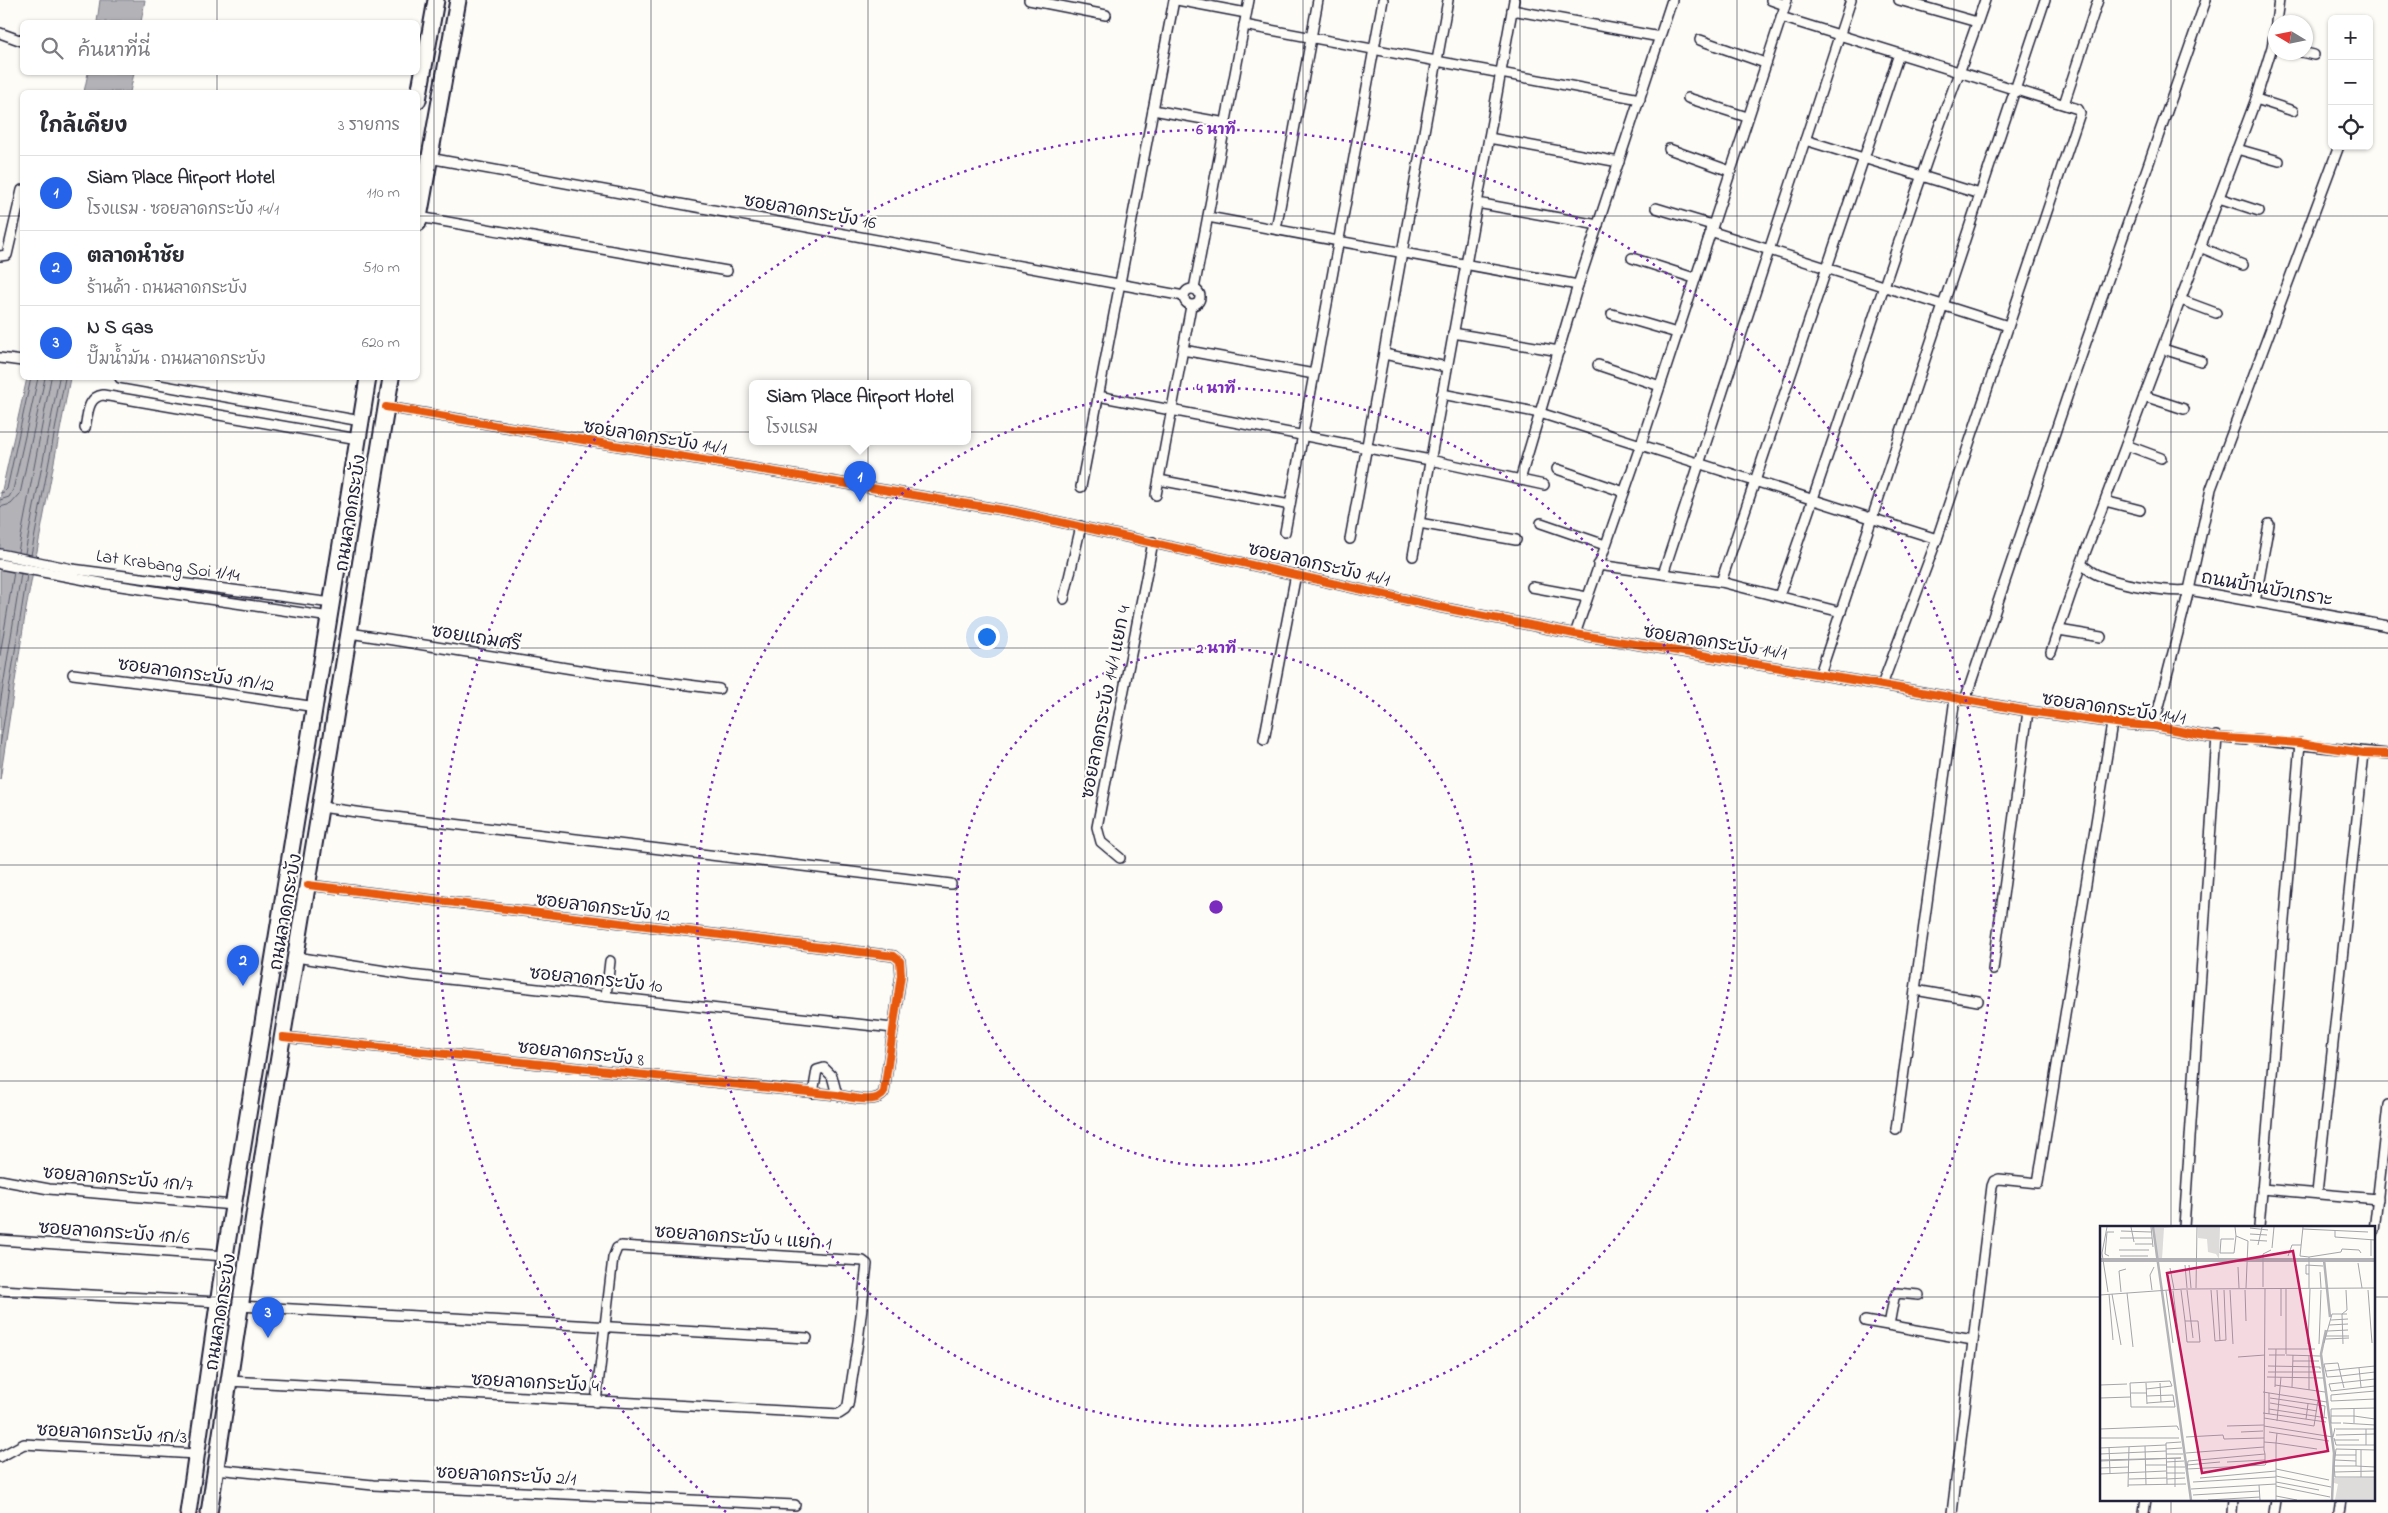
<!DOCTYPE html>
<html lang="th">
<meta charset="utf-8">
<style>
:root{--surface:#fff;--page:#f7f7f7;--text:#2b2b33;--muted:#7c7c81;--line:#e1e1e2;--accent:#2563eb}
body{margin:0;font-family:"Indie Flower","Playpen Sans Thai",sans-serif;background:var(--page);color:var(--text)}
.controls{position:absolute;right:15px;top:15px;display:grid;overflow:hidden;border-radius:8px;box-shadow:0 1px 4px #0004}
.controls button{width:45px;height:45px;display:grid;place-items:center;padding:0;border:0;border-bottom:1px solid var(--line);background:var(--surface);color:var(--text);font:25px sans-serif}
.compass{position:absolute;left:2268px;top:15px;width:45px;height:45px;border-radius:50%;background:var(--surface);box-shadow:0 1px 4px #0004;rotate:280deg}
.you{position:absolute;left:986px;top:636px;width:18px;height:18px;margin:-12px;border:4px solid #fff;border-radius:50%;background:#1a73e8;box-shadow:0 0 0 8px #1a73e833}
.badge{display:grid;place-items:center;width:32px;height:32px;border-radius:50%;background:var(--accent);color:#fff;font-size:16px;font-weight:700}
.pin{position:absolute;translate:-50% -41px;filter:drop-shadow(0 1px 2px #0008)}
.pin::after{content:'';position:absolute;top:26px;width:18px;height:15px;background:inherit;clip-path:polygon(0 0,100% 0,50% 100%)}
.popup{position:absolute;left:749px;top:380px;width:222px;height:65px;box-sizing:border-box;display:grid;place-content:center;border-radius:8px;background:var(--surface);filter:drop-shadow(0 1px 4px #0005);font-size:16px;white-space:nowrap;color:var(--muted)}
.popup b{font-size:19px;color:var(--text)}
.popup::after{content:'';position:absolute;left:50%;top:100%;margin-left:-10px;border:10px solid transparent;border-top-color:var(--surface)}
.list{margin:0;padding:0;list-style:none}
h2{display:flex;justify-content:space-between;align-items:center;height:65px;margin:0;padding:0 20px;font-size:21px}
h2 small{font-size:16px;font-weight:400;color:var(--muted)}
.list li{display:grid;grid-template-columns:32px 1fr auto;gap:15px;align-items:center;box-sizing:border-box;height:75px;padding:0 20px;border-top:1px solid var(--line)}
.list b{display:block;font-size:19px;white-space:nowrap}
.list p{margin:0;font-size:16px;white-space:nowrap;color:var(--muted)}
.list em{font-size:16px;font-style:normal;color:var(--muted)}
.icon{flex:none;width:28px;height:28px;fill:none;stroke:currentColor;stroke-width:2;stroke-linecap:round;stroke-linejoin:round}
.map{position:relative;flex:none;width:2388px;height:1513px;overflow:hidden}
.search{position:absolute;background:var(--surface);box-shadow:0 1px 4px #0004;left:20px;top:20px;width:400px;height:55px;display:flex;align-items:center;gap:12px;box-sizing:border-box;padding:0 18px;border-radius:8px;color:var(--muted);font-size:19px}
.panel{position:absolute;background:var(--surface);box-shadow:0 1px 4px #0004;left:20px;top:90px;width:400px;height:290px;border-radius:8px}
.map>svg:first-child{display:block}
.water{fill:#b2b2b7;stroke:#787885}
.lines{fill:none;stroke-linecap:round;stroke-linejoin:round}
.shore{stroke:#5c5c6d;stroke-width:1}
.minor-casing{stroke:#22223b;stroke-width:12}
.primary-casing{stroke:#22223b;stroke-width:19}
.minor{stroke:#fdfcf7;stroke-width:9}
.primary{stroke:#fdfcf7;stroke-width:15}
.cycleway-casing{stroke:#fdfcf7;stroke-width:11}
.cycleway{stroke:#e8590c;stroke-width:8}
.grid{fill:none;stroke:#22223b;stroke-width:1;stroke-opacity:0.55}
.ring{fill:none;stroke:#7b2cbf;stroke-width:2.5;stroke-dasharray:2.5 5}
.labels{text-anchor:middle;stroke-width:4.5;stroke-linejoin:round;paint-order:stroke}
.street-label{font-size:18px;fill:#22223b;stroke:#fdfcf7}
.inset-river{fill:none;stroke:#b2b2b7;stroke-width:2.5}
.inset-road{fill:none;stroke:#a5a5ac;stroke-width:1}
.view{fill:#c2185b;fill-opacity:0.15;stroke:#c2185b;stroke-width:2.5}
.inset-edge{fill:none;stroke:#22223b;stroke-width:2.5}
.centre{fill:#7b2cbf;stroke:#fdfcf7;stroke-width:2.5}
.ring-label{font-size:15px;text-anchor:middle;font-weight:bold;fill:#7b2cbf;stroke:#fdfcf7;stroke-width:4.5;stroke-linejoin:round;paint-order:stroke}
</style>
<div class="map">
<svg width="2388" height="1513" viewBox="0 0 2388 1513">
<rect width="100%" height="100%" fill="#fdfcf7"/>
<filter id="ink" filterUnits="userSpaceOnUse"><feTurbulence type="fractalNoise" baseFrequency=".02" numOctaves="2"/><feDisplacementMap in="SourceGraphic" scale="10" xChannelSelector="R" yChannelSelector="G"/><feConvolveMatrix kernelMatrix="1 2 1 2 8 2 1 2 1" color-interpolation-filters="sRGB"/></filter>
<g filter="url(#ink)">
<g class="water">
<path d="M 100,0 L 145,0 L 141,22 L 97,22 Z"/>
<path d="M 88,73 L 134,73 L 130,92 L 84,92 Z"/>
<path d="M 27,378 L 70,378 L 26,609 L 0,780 L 0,499 Z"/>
</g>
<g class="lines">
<g class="shore">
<path d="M 0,493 L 4,492 L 7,489 L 31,378"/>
<path d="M 0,500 L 9,497 L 13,490 L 38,378"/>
<path d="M 0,507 L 11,504 L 20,494 L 45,378"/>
<path d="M 18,552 L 51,378"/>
<path d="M 25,553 L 59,378"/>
<path d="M 31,555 L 65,378"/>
<path d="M 0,655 L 14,572"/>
<path d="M 0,705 L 21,574"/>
<path d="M 0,746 L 27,575"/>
</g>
<defs>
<g id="minor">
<path d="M 1029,0 L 1106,15"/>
<path d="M 1177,0 L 1246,13"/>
<path d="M 1771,0 L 1785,5"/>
<path d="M 1899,0 L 1977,22"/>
<path d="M 1512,10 L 1660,37"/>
<path d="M 1781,17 L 2078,109 L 2080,113 L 1937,539 L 1882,685"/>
<path d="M 2276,22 L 2279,0"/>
<path d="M 1244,25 L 1640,99"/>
<path d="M 0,33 L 22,41"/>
<path d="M 1700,40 L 1765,63"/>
<path d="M 2301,52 L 2314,55"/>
<path d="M 1688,98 L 1747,117"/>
<path d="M 2256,99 L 2293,111"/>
<path d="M 2064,104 L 2098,0"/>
<path d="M 1153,110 L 1226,123"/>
<path d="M 1489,138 L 1619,162"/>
<path d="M 1805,140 L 1980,194"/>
<path d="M 1669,149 L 1730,171"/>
<path d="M 2237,149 L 2279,161"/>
<path d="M 429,158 L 1184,296"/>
<path d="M 2219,198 L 2259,211"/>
<path d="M 1477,203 L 1598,225"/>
<path d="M 1656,208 L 1712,225"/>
<path d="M 419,217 L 727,271"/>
<path d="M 1208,217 L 1578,285"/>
<path d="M 1276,229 L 1318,0"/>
<path d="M 1710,231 L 2008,326"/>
<path d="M 2200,247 L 2243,265"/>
<path d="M 0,256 L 7,255 L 22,190"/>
<path d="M 1632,258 L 1694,278"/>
<circle cx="1192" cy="297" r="8"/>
<path d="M 1194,289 L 1249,0"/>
<path d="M 2181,300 L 2216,313"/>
<path d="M 1612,314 L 1677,333"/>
<path d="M 1453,333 L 1559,351"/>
<path d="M 2163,349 L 2201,361"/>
<path d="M 1183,350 L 1314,374"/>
<path d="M 1384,354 L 1447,367"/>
<path d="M 0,358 L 22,361"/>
<path d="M 1598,365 L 1660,386"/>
<path d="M 120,378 L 361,421"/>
<path d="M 1442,394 L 1540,413 L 1937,539"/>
<path d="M 1098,396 L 1430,460 L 1544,485"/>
<path d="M 2144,396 L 2184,409"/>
<path d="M 386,407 L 1015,512 L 1439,607 L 1575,634 L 1882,685 L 2028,711 L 2123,724 L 2154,726 L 2210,737 L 2246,740"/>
<path d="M 85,428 C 88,415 87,397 103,395 L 358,439"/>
<path d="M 2126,445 L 2161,458"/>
<path d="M 1557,469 L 1624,492"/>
<path d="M 1159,480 L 1290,505"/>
<path d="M 1520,480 L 1578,285 L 1672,0"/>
<path d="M 1081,487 L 1174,0"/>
<path d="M 1156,495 L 1191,306"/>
<path d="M 2105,501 L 2140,510"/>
<path d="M 1419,523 L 1516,540"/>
<path d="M 1541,523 L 1605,545"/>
<path d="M 1285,532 L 1383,0"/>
<path d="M 1350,539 L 1448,0"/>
<path d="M 0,554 L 72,569 L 332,603"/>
<path d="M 1413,556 L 1514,0"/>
<path d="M 0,564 L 107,584 L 330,617"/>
<path d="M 2081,564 C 2087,568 2092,573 2098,575 C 2118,584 2168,593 2189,590 L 2211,489 L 2339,146"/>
<path d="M 1598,565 L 1721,582 L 1841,612"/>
<path d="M 1663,574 L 1851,0"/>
<path d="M 1721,582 L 1899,54"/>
<path d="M 1532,587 L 1587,597"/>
<path d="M 1779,596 C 1829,458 1872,317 1921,178 C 1941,118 1965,60 1985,0"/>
<path d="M 1064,599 L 1081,526"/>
<path d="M 2255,602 L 2269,524"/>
<path d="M 2059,630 L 2101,637"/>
<path d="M 350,633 L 597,673 L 719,689"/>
<path d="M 1575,634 L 1641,444 L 1787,0"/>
<path d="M 2051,652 L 2081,564 L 2256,99 L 2272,47 L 2276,24"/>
<path d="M 73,674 L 208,691 L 316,707"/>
<path d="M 1820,674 L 2045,0"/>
<path d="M 1965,700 L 2070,388 L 2206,0"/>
<path d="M 2154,726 L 2189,590 L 2388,626"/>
<path d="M 1264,740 L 1296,574"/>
<path d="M 2255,740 L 2388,754"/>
<path d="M 321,807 L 378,815 L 951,884"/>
<path d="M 1120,858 L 1101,842 L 1097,827 L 1153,542"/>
<path d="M 296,957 L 411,975 L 893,1028"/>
<path d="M 1993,970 L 2028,711"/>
<path d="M 1915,990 L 1978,1001"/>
<path d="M 606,996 L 610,961"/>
<path d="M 283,1037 L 837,1095 C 849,1097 878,1105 884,1092 L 901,975 L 900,961 L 894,956 L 308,885"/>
<path d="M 813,1093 L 817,1070 L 824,1068 L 832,1076 L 837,1095"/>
<path d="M 1896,1129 L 1955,698"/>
<path d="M 0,1180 L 49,1189 L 233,1205"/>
<path d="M 2262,1189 L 2378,1199"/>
<path d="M 2317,1193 L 2364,753"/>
<path d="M 2184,1227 L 2217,736"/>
<path d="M 2259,1227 L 2300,743"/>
<path d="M 2374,1231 L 2388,1105"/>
<path d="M 0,1240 L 225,1256"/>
<path d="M 0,1290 L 218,1302"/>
<path d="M 239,1306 L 807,1338"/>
<path d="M 1865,1321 L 1973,1340"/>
<path d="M 1889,1325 L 1894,1298 L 1897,1293 L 1919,1295"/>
<path d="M 228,1381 L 839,1414 L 845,1410 L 848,1405 L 858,1341 L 867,1264 L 863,1261 L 621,1246 L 617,1248 L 613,1258 L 596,1402"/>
<path d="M 0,1457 L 24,1444 L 196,1454"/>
<path d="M 216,1469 L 373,1485 L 795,1505"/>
<path d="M 1952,1513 L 1992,1186 L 1994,1181 L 1999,1179 L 2038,1183 L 2112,723"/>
<path d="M 2144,1513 L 2146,1499"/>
<path d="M 2232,1513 L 2233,1499"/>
<path d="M 2274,1513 L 2276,1499"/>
<path d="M 2339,1513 L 2341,1499"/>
</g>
<g id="primary">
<path d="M 418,100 L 436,0"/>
<path d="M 418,223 L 458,0"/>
<path d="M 188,1513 L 225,1256 L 368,378"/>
<path d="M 209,1513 L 266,1136 L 391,378"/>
</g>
</defs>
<use href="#minor" class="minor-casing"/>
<use href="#primary" class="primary-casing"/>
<use href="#minor" class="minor"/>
<use href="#primary" class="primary"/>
<defs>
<g id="cycleway">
<path d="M 386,407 L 1015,512 L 1439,607 L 1575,634 L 1882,685 L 2028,711 L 2123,724 L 2154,726 L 2210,737 L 2300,743 L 2364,753 L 2388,754"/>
<path d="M 283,1037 L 837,1095 C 849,1097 878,1105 884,1092 L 901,975 L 900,961 L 894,956 L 308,885"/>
</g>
</defs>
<use href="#cycleway" class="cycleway-casing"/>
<use href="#cycleway" class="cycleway"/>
</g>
</g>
<path class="grid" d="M 217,0 L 217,22M 434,0 L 434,1513M 651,0 L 651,1513M 868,0 L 868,1513M 1085,0 L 1085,1513M 1303,0 L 1303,1513M 1520,0 L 1520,1513M 1737,0 L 1737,1513M 1954,0 L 1954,1513M 2171,0 L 2171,1227M 217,72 L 217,92M 0,216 L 22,216M 418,216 L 2388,216M 217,378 L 217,1513M 0,432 L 2388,432M 0,648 L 2388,648M 0,865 L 2388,865M 0,1081 L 2388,1081M 0,1297 L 2102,1297M 2374,1297 L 2388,1297M 2171,1499 L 2171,1513"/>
<g class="ring">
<circle cx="1216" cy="907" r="259"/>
<circle cx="1216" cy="907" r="519"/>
<path d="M726 1512A778 778 0 1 1 1706 1512"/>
</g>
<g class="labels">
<g class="street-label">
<text transform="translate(810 211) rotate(10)" y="6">ซอยลาดกระบัง 16</text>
<text transform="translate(655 437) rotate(9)" y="6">ซอยลาดกระบัง 14/1</text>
<text transform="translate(350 513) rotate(-81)" y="6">ถนนลาดกระบัง</text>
<text transform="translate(1319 564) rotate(13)" y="6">ซอยลาดกระบัง 14/1</text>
<text transform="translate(168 565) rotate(8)" y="6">Lat Krabang Soi 1/14</text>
<text transform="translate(2267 588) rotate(10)" y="6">ถนนบ้านบัวเกราะ</text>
<text transform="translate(476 637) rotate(9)" y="6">ซอยแถมศรี</text>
<text transform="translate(1715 642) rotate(9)" y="6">ซอยลาดกระบัง 14/1</text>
<text transform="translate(196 674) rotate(8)" y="6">ซอยลาดกระบัง 1ก/12</text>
<text transform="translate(1105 702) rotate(-79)" y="6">ซอยลาดกระบัง 14/1 แยก 4</text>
<text transform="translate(2114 708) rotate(8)" y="6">ซอยลาดกระบัง 14/1</text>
<text transform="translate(603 907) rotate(7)" y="6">ซอยลาดกระบัง 12</text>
<text transform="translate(285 912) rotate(-80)" y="6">ถนนลาดกระบัง</text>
<text transform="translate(596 979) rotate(6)" y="6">ซอยลาดกระบัง 10</text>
<text transform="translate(581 1053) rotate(6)" y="6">ซอยลาดกระบัง 8</text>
<text transform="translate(118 1178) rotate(5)" y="6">ซอยลาดกระบัง 1ก/7</text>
<text transform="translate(114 1232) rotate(4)" y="6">ซอยลาดกระบัง 1ก/6</text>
<text transform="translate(743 1237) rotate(4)" y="6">ซอยลาดกระบัง 4 แยก 1</text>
<text transform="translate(220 1312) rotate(-81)" y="6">ถนนลาดกระบัง</text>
<text transform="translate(535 1382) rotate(3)" y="6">ซอยลาดกระบัง 4</text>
<text transform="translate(112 1433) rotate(3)" y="6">ซอยลาดกระบัง 1ก/3</text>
<text transform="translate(506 1475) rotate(3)" y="6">ซอยลาดกระบัง 2/1</text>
</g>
</g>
<g transform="translate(2100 1226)">
<rect width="275" height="275" fill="#fdfcf7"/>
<path d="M 54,1 L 75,1 L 64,2 L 62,33 L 56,33 ZM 98,1 L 120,1 L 119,33 L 116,28 L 108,26 L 107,13 L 98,12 ZM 275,251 L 275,274 L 235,274 L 238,258 L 234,257 L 234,252 Z" fill="#dddcdb"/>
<path d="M 0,32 L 275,32 L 275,36 L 0,36 Z" fill="#b2b2b7"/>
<path class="inset-river" d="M 53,1 L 91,274M 224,34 L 230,91M 226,104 L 221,128 L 234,227 L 232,274"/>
<path class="inset-road" d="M 7,1 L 2,27 L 8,66M 31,1 L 34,16M 51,1 L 53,21M 135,1 L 136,10 L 148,15 L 146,62M 203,1 L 200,30 L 209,31 L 209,62M 150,2 L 168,4M 203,3 L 268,6M 235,4 L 235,11 L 275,14M 21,5 L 51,6M 150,8 L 167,9M 20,12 L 52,12M 134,13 L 121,13 L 120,27 L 134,27 L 136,10M 150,14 L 167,15M 35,18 L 52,18M 158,19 L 162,1M 172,22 L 174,1M 19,24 L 49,24M 9,30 L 5,28 L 7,6 L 14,6M 20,30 L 48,30M 188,30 L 192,19 L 201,19M 271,30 L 271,13M 209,31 L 241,26 L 242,23 L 259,24 L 261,27M 258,37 L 262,62M 85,39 L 87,62M 89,39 L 91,62M 138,41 L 139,62M 70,42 L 74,63M 220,46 L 221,62M 209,48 L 206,48 L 206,39 L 223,40M 163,61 L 163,28 L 171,24M 96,62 L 97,1M 52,64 L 50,49 L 54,41M 81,64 L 85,95 L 87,116 L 100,116 L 98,95 L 85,95M 87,64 L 93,112M 111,64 L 115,115 L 126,114 L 124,64M 117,64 L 120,115M 130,64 L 133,118M 145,64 L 146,95M 268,64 L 272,117M 66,65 L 73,117M 73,65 L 79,114M 21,66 L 19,45 L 26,43M 27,67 L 33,121M 9,68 L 13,114M 12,68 L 21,119M 0,69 L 83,63 L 275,62M 181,90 L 181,63M 231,94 L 248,93M 229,99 L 248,98M 228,105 L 248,104M 226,110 L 249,110M 226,113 L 249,112M 224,117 L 232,88 L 247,88M 208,118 L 210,63M 219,118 L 221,64M 243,118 L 242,88 L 247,84 L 246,64M 168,123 L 215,123M 186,128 L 186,63M 169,129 L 185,129M 186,129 L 220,130M 138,131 L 165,129M 193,135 L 219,135M 168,140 L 220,141 L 220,143M 259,142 L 261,161M 226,145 L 275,140M 168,146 L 221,146M 167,151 L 223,152M 275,153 L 229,158 L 231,165 L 275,160M 46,157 L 47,178M 60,157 L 61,176M 0,159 L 27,158M 175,159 L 225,166M 175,161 L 176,123M 192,161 L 193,129M 244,162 L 241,150 L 238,137 L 224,138 L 227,151 L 241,150 L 275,146M 46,163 L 72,160 L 70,155 L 30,157 L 31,181 L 75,181 L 73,169 L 47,170M 209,164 L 209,129M 275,165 L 231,169 L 231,175 L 275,173M 163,166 L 227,176M 31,167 L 47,167M 0,172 L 31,171M 170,172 L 225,180 L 224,191M 47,177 L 74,175M 170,177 L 217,185M 169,183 L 227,192M 163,187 L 226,196M 169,188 L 169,167M 231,190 L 254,190 L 254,182M 164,192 L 214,200 L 218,174M 206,193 L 208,178M 177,195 L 181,151M 241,197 L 231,197 L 231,183 L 275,182M 243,197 L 275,199M 254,197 L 254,190 L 275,193M 127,200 L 164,199M 164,200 L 233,211 L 235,202M 0,203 L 77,200 L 79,204M 236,203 L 275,203M 266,203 L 266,219M 141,206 L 163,205M 169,206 L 229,215M 177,207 L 176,217 L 217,223M 236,209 L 275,208M 86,211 L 123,209 L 124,213 L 164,212M 0,212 L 79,212M 234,212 L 236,219 L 275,219M 234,214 L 259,214M 164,216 L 176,217 L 176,274M 45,220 L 46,259M 9,221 L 10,247M 0,222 L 66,219M 66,223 L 82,222M 164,224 L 165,228 L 165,234 L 166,238 L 165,239 L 87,243 L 88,235 L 165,228M 164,224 L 165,63M 256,224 L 256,240 L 234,240 L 235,251 L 275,251M 86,227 L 164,221M 0,228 L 66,225M 66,228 L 83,228M 235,229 L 256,229M 75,233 L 75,261M 0,234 L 81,232 L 0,235M 235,234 L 256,235M 66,236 L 84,235M 127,236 L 165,234M 46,239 L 66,239M 87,239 L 120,236M 234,240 L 236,223 L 275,224M 256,240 L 275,241M 66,241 L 85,241M 0,242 L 29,241M 176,243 L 229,254M 235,246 L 275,245M 66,247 L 85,247M 0,248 L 66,245M 176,250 L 231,261M 261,251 L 261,224M 100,252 L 176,245M 29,253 L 67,252M 67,253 L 85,252M 93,256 L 176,251M 176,256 L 219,264M 67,258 L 66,217 L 81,216M 28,259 L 86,258M 159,259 L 160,274M 176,260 L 230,271M 28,261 L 29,221M 91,263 L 176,258M 93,269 L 160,265M 176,270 L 197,274M 108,274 L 160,271"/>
<path class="view" d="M 193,25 L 228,225 L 102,247 L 67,47 Z"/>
<rect width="275" height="275" class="inset-edge"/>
</g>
<circle cx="1216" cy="907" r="8" class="centre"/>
<g class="ring-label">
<text x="1216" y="134">6 นาที</text>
<text x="1216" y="393">4 นาที</text>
<text x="1216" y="653">2 นาที</text>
</g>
</svg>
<div class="controls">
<button>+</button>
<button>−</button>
<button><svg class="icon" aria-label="locate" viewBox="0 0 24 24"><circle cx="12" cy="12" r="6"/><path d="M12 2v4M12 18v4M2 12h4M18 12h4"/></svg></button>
</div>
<svg class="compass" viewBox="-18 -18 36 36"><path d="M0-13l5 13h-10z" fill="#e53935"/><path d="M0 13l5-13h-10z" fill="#7c7c81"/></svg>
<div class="you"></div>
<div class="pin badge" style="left:860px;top:502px">1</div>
<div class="popup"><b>Siam Place Airport Hotel</b>โรงแรม</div>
<div class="pin badge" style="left:243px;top:986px">2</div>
<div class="pin badge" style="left:268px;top:1338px">3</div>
<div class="search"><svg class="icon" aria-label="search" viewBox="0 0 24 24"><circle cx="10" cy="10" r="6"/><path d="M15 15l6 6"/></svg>ค้นหาที่นี่</div>
<section class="panel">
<h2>ใกล้เคียง<small>3 รายการ</small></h2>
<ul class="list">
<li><span class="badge">1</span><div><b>Siam Place Airport Hotel</b><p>โรงแรม · ซอยลาดกระบัง 14/1</p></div><em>110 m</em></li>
<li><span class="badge">2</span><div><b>ตลาดนำชัย</b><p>ร้านค้า · ถนนลาดกระบัง</p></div><em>510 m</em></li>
<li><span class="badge">3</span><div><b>N S Gas</b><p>ปั๊มน้ำมัน · ถนนลาดกระบัง</p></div><em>620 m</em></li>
</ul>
</section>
</div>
